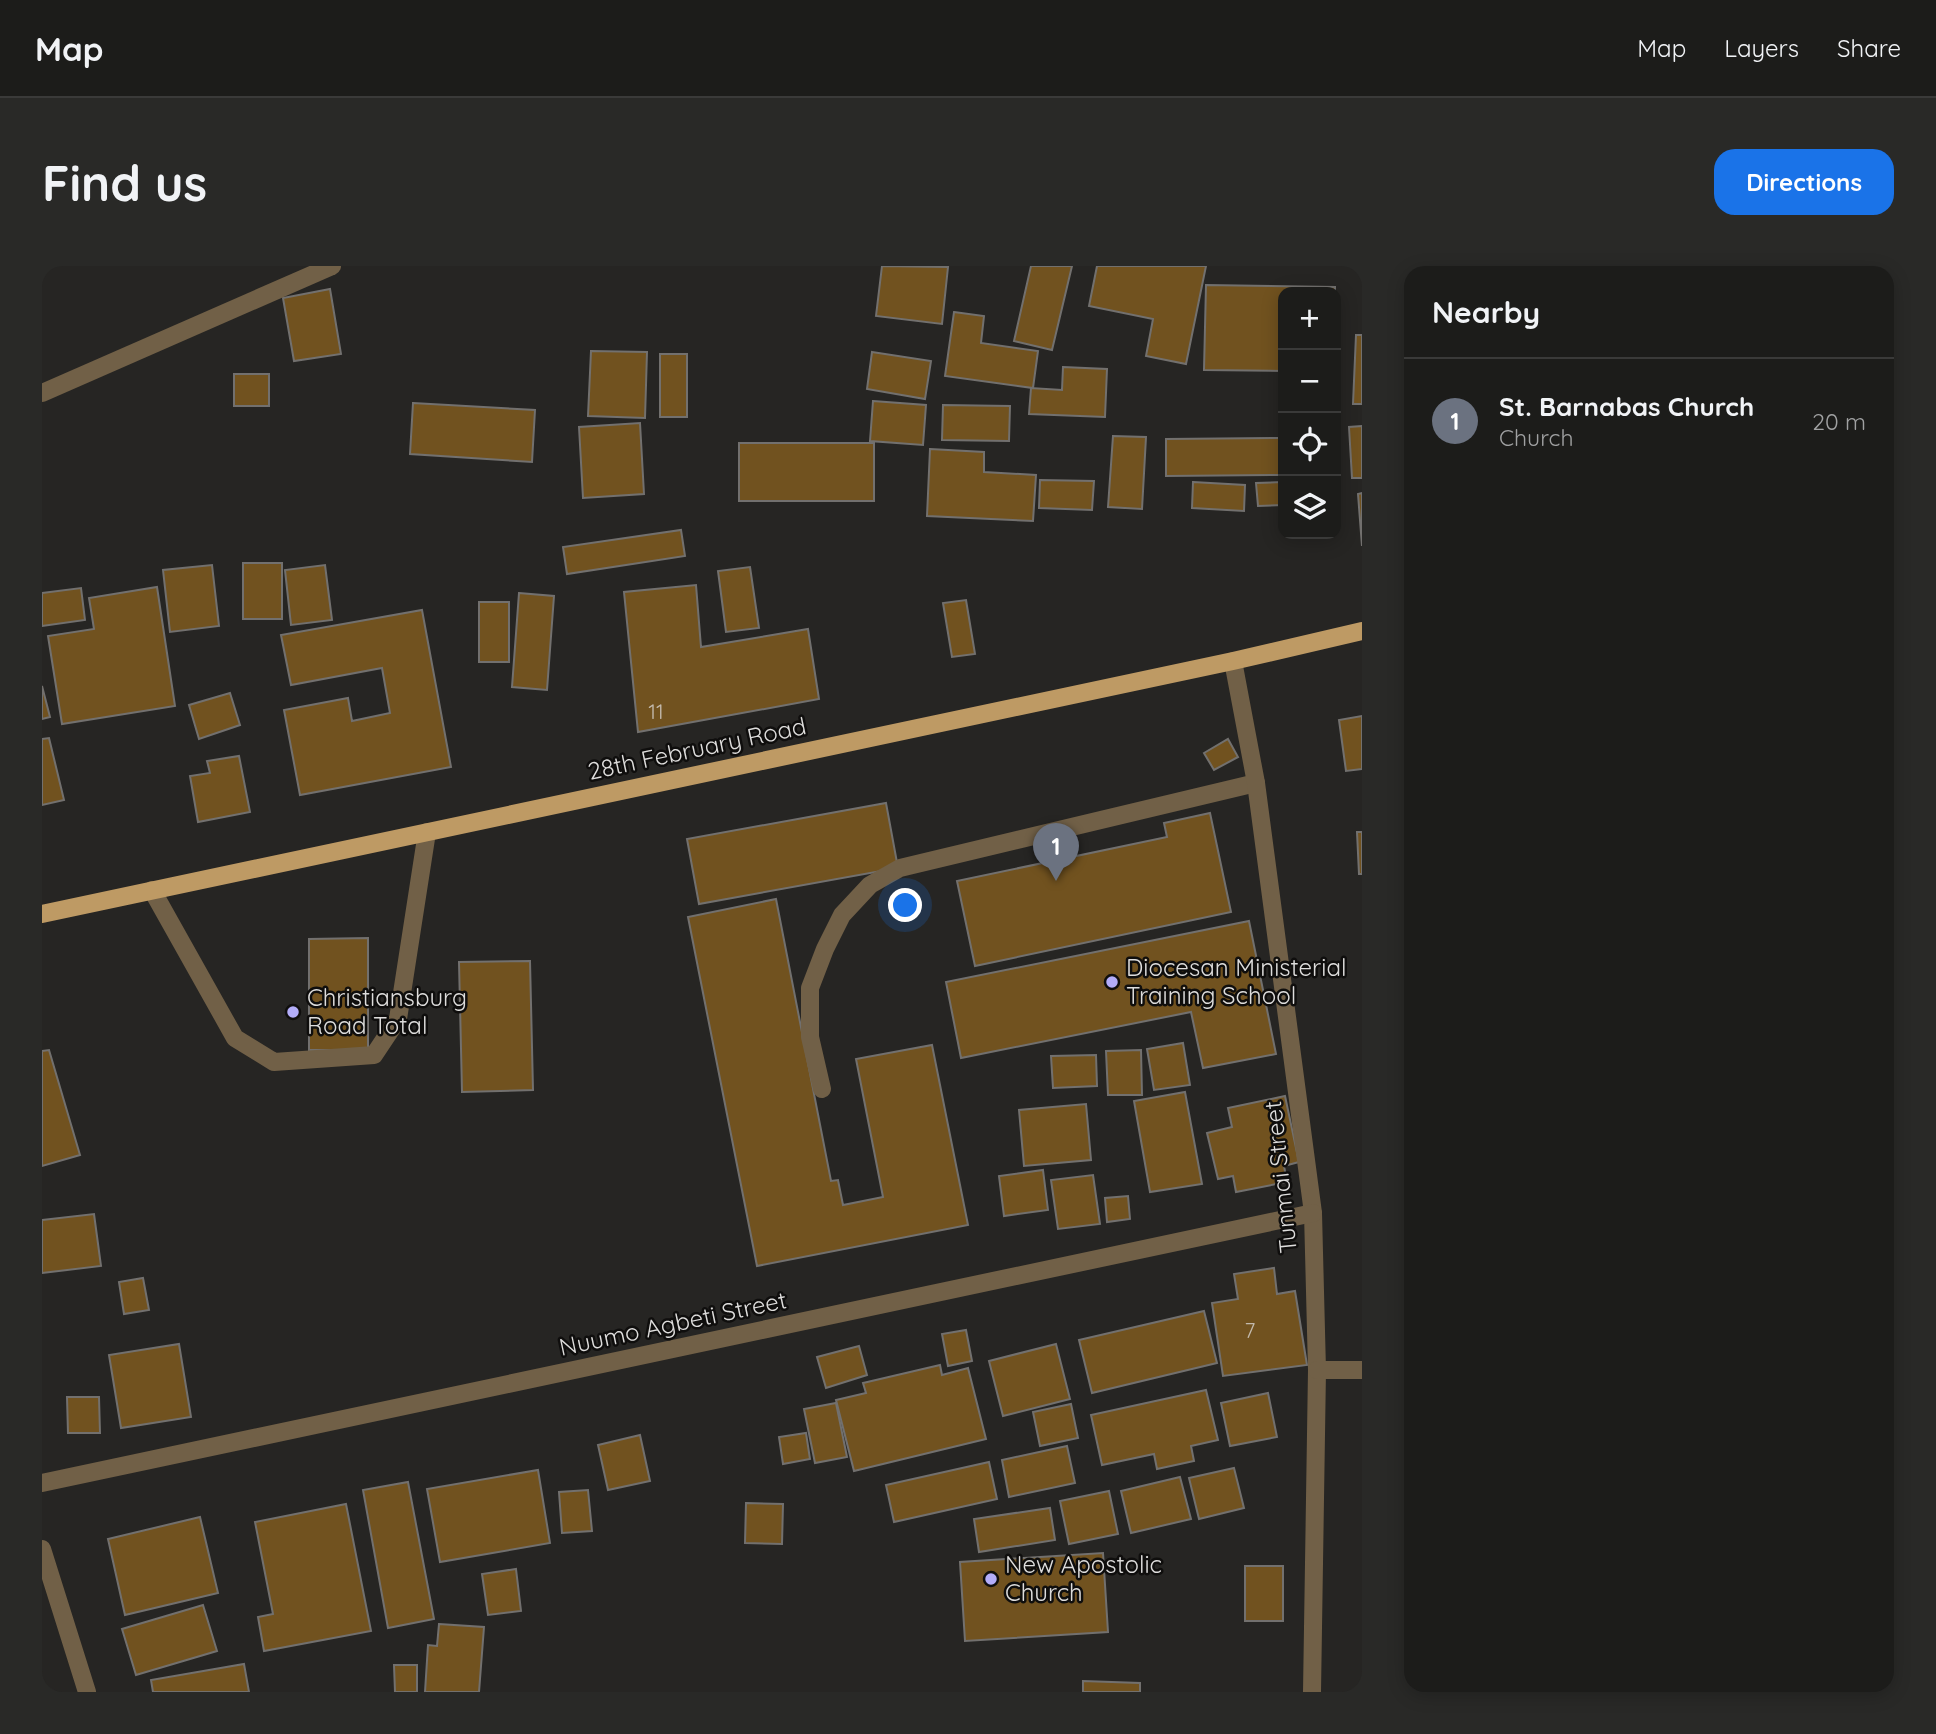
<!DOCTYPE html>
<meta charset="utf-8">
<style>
:root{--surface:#1c1c1a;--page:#292927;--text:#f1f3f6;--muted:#a0a1a2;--line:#3a3a39;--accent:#1a73e8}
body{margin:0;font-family:Quicksand,sans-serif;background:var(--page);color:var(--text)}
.controls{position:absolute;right:21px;top:21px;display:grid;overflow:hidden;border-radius:14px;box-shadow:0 4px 18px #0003}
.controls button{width:63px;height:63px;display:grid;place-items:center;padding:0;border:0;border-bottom:2px solid var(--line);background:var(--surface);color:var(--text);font:35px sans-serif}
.you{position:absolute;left:864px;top:640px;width:24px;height:24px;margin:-18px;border:5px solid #fff;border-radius:50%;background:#1a73e8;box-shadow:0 0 0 10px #1a73e833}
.badge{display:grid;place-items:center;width:46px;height:46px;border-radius:50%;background:var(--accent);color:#fff;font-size:23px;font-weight:700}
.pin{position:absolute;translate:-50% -58px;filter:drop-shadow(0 2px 4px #0008)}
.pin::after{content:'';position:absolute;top:37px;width:24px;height:21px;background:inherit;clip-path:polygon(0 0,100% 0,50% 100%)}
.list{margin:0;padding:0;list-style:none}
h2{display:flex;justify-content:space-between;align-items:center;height:91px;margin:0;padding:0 28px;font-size:30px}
h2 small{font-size:23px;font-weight:400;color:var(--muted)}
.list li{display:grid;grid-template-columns:46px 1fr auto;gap:21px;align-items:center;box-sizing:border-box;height:126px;padding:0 28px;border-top:2px solid var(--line)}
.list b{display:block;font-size:26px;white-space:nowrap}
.list p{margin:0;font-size:23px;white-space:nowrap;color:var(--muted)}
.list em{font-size:23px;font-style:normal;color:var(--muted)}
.icon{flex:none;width:38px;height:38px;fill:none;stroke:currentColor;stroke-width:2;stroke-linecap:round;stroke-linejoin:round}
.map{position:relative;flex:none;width:1320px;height:1426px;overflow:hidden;border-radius:21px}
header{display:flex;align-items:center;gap:42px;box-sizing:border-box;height:98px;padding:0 35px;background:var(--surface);border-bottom:2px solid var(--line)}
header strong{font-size:33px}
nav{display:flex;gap:38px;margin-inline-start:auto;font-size:24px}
.intro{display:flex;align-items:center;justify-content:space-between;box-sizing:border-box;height:168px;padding:0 42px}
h1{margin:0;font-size:49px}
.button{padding:18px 32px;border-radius:21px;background:var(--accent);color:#fff;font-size:24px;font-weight:700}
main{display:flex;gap:42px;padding:0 42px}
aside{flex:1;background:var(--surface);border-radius:21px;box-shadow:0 4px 18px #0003}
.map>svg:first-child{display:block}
.building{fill:#71521f;stroke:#72706e;stroke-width:2}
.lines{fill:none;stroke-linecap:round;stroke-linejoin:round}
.lane{stroke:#716047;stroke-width:18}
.street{stroke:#716047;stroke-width:18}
.primary{stroke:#be9a64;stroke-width:18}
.poi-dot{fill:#b3adf9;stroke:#0f0e0d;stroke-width:2.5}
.labels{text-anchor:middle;stroke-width:5;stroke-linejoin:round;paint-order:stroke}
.number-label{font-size:21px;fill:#c3baad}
.street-label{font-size:24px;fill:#dedddc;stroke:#0f0e0d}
.poi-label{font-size:24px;fill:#dedddc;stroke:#0f0e0d;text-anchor:start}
</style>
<header>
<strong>Map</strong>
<nav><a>Map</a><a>Layers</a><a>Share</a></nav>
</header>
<div class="intro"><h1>Find us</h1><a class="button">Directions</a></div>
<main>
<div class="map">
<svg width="1320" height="1426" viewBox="0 0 1320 1426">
<rect width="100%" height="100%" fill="#262523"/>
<g class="building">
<path d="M 840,0 L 906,1 L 900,58 L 834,50 Z"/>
<path d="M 989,0 L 1030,0 L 1010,84 L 972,75 Z"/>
<path d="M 1055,0 L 1164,0 L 1144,98 L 1104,90 L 1111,53 L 1047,40 Z"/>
<path d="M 1164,19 L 1293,21 L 1293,26 L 1241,26 L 1241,105 L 1162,104 Z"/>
<path d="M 288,23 L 299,88 L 252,95 L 241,32 Z"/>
<path d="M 912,46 L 942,50 L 939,77 L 996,85 L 991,122 L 903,110 Z"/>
<path d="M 1314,69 L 1320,69 L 1320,138 L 1311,138 Z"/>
<path d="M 549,85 L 605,86 L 603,152 L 546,150 Z"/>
<path d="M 830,86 L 889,95 L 883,133 L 825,123 Z"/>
<rect x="618" y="88" width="27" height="63"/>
<path d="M 1021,101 L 1065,103 L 1063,151 L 987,148 L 989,122 L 1020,124 Z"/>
<rect x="192" y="108" width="35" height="32"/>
<path d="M 831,135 L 884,139 L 881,179 L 828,175 Z"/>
<path d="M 371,137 L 493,144 L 490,196 L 368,188 Z"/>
<path d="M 901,139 L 968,140 L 967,175 L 900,174 Z"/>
<path d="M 598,157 L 602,228 L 541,232 L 537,161 Z"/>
<path d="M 1320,160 L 1320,212 L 1310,212 L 1307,161 Z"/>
<path d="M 1071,170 L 1104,171 L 1100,243 L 1066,241 Z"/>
<path d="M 1241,172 L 1241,209 L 1124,210 L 1124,173 Z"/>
<rect x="697" y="177" width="135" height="58"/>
<path d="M 888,183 L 942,186 L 942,206 L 994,209 L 991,255 L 885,250 Z"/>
<path d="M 998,214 L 1052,215 L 1050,244 L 997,242 Z"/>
<path d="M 1151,216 L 1203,219 L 1202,245 L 1150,242 Z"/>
<path d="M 1241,216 L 1241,239 L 1216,240 L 1214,217 Z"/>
<path d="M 1320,227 L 1320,280 L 1316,228 Z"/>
<path d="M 639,264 L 643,290 L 525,308 L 521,281 Z"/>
<rect x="201" y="297" width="39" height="56"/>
<path d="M 170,299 L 177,360 L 128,366 L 121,304 Z"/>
<path d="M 283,299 L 290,354 L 249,359 L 243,304 Z"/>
<path d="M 708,301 L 717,362 L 684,366 L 676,305 Z"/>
<path d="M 654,319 L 659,381 L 766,363 L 777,433 L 596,466 L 582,326 Z"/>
<path d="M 115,321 L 133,440 L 20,458 L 6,370 L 52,363 L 47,332 Z"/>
<path d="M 39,322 L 43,354 L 0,360 L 0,327 Z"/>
<path d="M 477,327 L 512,330 L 505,424 L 470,421 Z"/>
<path d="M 924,334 L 933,388 L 910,391 L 901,337 Z"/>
<rect x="437" y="336" width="30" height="60"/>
<path d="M 380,344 L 409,501 L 258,529 L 242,444 L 306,432 L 310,455 L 348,447 L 340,402 L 249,419 L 239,369 Z"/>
<path d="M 0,420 L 8,451 L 0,453 Z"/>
<path d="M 188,427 L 198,459 L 157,473 L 147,439 Z"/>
<path d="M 1320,450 L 1320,503 L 1304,505 L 1297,454 Z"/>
<path d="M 7,472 L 22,534 L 0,539 L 0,473 Z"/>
<path d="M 1186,473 L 1196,491 L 1172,504 L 1162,487 Z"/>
<path d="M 197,490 L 208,546 L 156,556 L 148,510 L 168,507 L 165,495 Z"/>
<path d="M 844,537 L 856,602 L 657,638 L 645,573 Z"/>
<path d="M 1168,547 L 1189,646 L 933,700 L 915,615 L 1125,571 L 1122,557 Z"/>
<path d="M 1315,566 L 1320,566 L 1320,608 L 1317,608 Z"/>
<path d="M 734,633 L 789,915 L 796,914 L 801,939 L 841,931 L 814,793 L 890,779 L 926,959 L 715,1000 L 646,651 Z"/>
<path d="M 1207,655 L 1234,788 L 1161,802 L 1149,746 L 919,792 L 904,716 Z"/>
<path d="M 326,672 L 326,784 L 267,784 L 267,673 Z"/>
<path d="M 488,695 L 491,824 L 420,826 L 417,696 Z"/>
<path d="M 1141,777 L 1148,819 L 1112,824 L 1105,783 Z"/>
<path d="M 7,784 L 38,889 L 0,900 L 0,785 Z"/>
<path d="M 1099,784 L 1100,829 L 1066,829 L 1064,785 Z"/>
<path d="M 1054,789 L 1055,820 L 1011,822 L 1009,790 Z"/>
<path d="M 1143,826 L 1160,918 L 1108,926 L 1092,835 Z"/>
<path d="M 1243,830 L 1257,896 L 1242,900 L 1245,916 L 1194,926 L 1191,910 L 1176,913 L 1165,867 L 1190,861 L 1186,842 Z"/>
<path d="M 1044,838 L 1049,894 L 982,900 L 977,844 Z"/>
<path d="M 1001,904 L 1006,944 L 962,950 L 957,910 Z"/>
<path d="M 1051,909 L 1058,958 L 1016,963 L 1009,914 Z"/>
<path d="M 1086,930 L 1088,953 L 1065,956 L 1063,932 Z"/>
<path d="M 52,948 L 59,1000 L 0,1007 L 0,954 Z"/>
<path d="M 1232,1002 L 1235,1028 L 1253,1025 L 1265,1099 L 1181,1110 L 1170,1037 L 1196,1033 L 1192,1008 Z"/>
<path d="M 101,1012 L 107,1044 L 82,1048 L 77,1016 Z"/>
<path d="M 1162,1045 L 1175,1097 L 1050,1127 L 1037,1074 Z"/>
<path d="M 924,1064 L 930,1095 L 906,1100 L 900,1068 Z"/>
<path d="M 137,1078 L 149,1151 L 79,1162 L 67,1089 Z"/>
<path d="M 1014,1078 L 1028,1133 L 961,1150 L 947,1095 Z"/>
<path d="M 817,1080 L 825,1109 L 784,1122 L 775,1091 Z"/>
<path d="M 898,1099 L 900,1109 L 926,1102 L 944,1173 L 812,1205 L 794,1134 L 824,1127 L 821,1117 Z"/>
<path d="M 1164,1124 L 1176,1174 L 1149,1180 L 1152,1195 L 1115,1203 L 1112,1188 L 1060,1199 L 1049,1149 Z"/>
<path d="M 1226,1127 L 1235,1171 L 1188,1180 L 1179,1137 Z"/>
<path d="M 25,1131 L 57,1131 L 58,1167 L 26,1167 Z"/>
<path d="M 794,1137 L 805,1191 L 773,1197 L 762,1143 Z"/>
<path d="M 1029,1138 L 1036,1172 L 998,1180 L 991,1146 Z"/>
<path d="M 764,1167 L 768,1193 L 741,1198 L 737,1171 Z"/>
<path d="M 598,1169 L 608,1215 L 566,1224 L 556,1179 Z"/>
<path d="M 1025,1180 L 1033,1217 L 967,1231 L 960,1194 Z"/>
<path d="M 947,1196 L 955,1233 L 852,1256 L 844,1219 Z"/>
<path d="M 1192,1202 L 1202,1242 L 1157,1253 L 1147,1212 Z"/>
<path d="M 496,1204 L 508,1277 L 398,1296 L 385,1223 Z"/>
<path d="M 1138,1211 L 1149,1253 L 1089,1267 L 1079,1225 Z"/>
<path d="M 366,1216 L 392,1353 L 346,1362 L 321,1224 Z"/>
<path d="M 546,1224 L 550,1265 L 520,1267 L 517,1226 Z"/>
<path d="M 1067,1225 L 1076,1268 L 1027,1278 L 1018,1235 Z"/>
<path d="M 704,1237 L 741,1238 L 740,1278 L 703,1277 Z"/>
<path d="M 304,1238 L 329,1365 L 222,1385 L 216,1351 L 231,1348 L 213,1256 Z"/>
<path d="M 1008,1242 L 1013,1274 L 937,1286 L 932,1253 Z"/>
<path d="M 158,1251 L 176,1327 L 83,1349 L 66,1273 Z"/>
<path d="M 1061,1287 L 1066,1366 L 923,1375 L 918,1296 Z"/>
<rect x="1203" y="1300" width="38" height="55"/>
<path d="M 474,1303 L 479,1345 L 446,1349 L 440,1308 Z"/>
<path d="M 161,1339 L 175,1385 L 94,1409 L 80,1363 Z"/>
<path d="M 397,1358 L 442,1361 L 437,1426 L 383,1426 L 386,1379 L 395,1380 Z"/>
<path d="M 202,1398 L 207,1426 L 111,1426 L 109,1414 Z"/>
<path d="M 352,1399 L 375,1399 L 375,1426 L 353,1426 Z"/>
<path d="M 1041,1415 L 1098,1417 L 1098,1426 L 1041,1426 Z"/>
</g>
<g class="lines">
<g class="lane">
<path d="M 110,624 L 193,772 L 232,796 L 332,789 L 356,753 L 385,566"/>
<path d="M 780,823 L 768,771 L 768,722 L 783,683 L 800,649 L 828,619 L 858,602 L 1214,517"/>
</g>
<g class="street">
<path d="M 0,127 L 290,0"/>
<path d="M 1191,395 L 1214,517 L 1271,947 L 1275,1104 L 1270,1426"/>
<path d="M 1275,1104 L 1320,1104"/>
<path d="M 0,1217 L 1271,947"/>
<path d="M 0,1283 L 45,1426"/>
</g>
<path class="primary" d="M 0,648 L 1191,395 L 1320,365"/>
</g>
<g class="poi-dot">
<circle cx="1070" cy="716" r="7"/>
<circle cx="251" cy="746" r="7"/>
<circle cx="949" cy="1313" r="7"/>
</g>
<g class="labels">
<g class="number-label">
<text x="614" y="453">11</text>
<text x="1208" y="1072">7</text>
</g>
<g class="street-label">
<text transform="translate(655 483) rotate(-12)" y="8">28th February Road</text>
<text transform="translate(1239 911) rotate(-96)" y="8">Tunmai Street</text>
<text transform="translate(631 1058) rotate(-12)" y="8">Nuumo Agbeti Street</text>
</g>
<g class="poi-label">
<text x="1084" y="710">Diocesan Ministerial<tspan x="1084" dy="28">Training School</tspan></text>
<text x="265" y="740">Christiansburg<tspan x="265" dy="28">Road Total</tspan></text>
<text x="963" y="1307">New Apostolic<tspan x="963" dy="28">Church</tspan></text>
</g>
</g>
</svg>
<div class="controls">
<button>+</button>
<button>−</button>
<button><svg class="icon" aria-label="locate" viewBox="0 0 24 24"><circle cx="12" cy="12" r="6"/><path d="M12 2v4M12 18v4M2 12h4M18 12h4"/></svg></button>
<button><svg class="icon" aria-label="layers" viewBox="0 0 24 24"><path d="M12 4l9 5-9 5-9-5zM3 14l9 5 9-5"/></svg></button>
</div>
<div class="you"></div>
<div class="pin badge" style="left:1014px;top:615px;background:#6b7280">1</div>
</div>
<aside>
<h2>Nearby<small></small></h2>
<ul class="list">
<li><span class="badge" style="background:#6b7280">1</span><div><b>St. Barnabas Church</b><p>Church</p></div><em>20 m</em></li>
</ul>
</aside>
</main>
